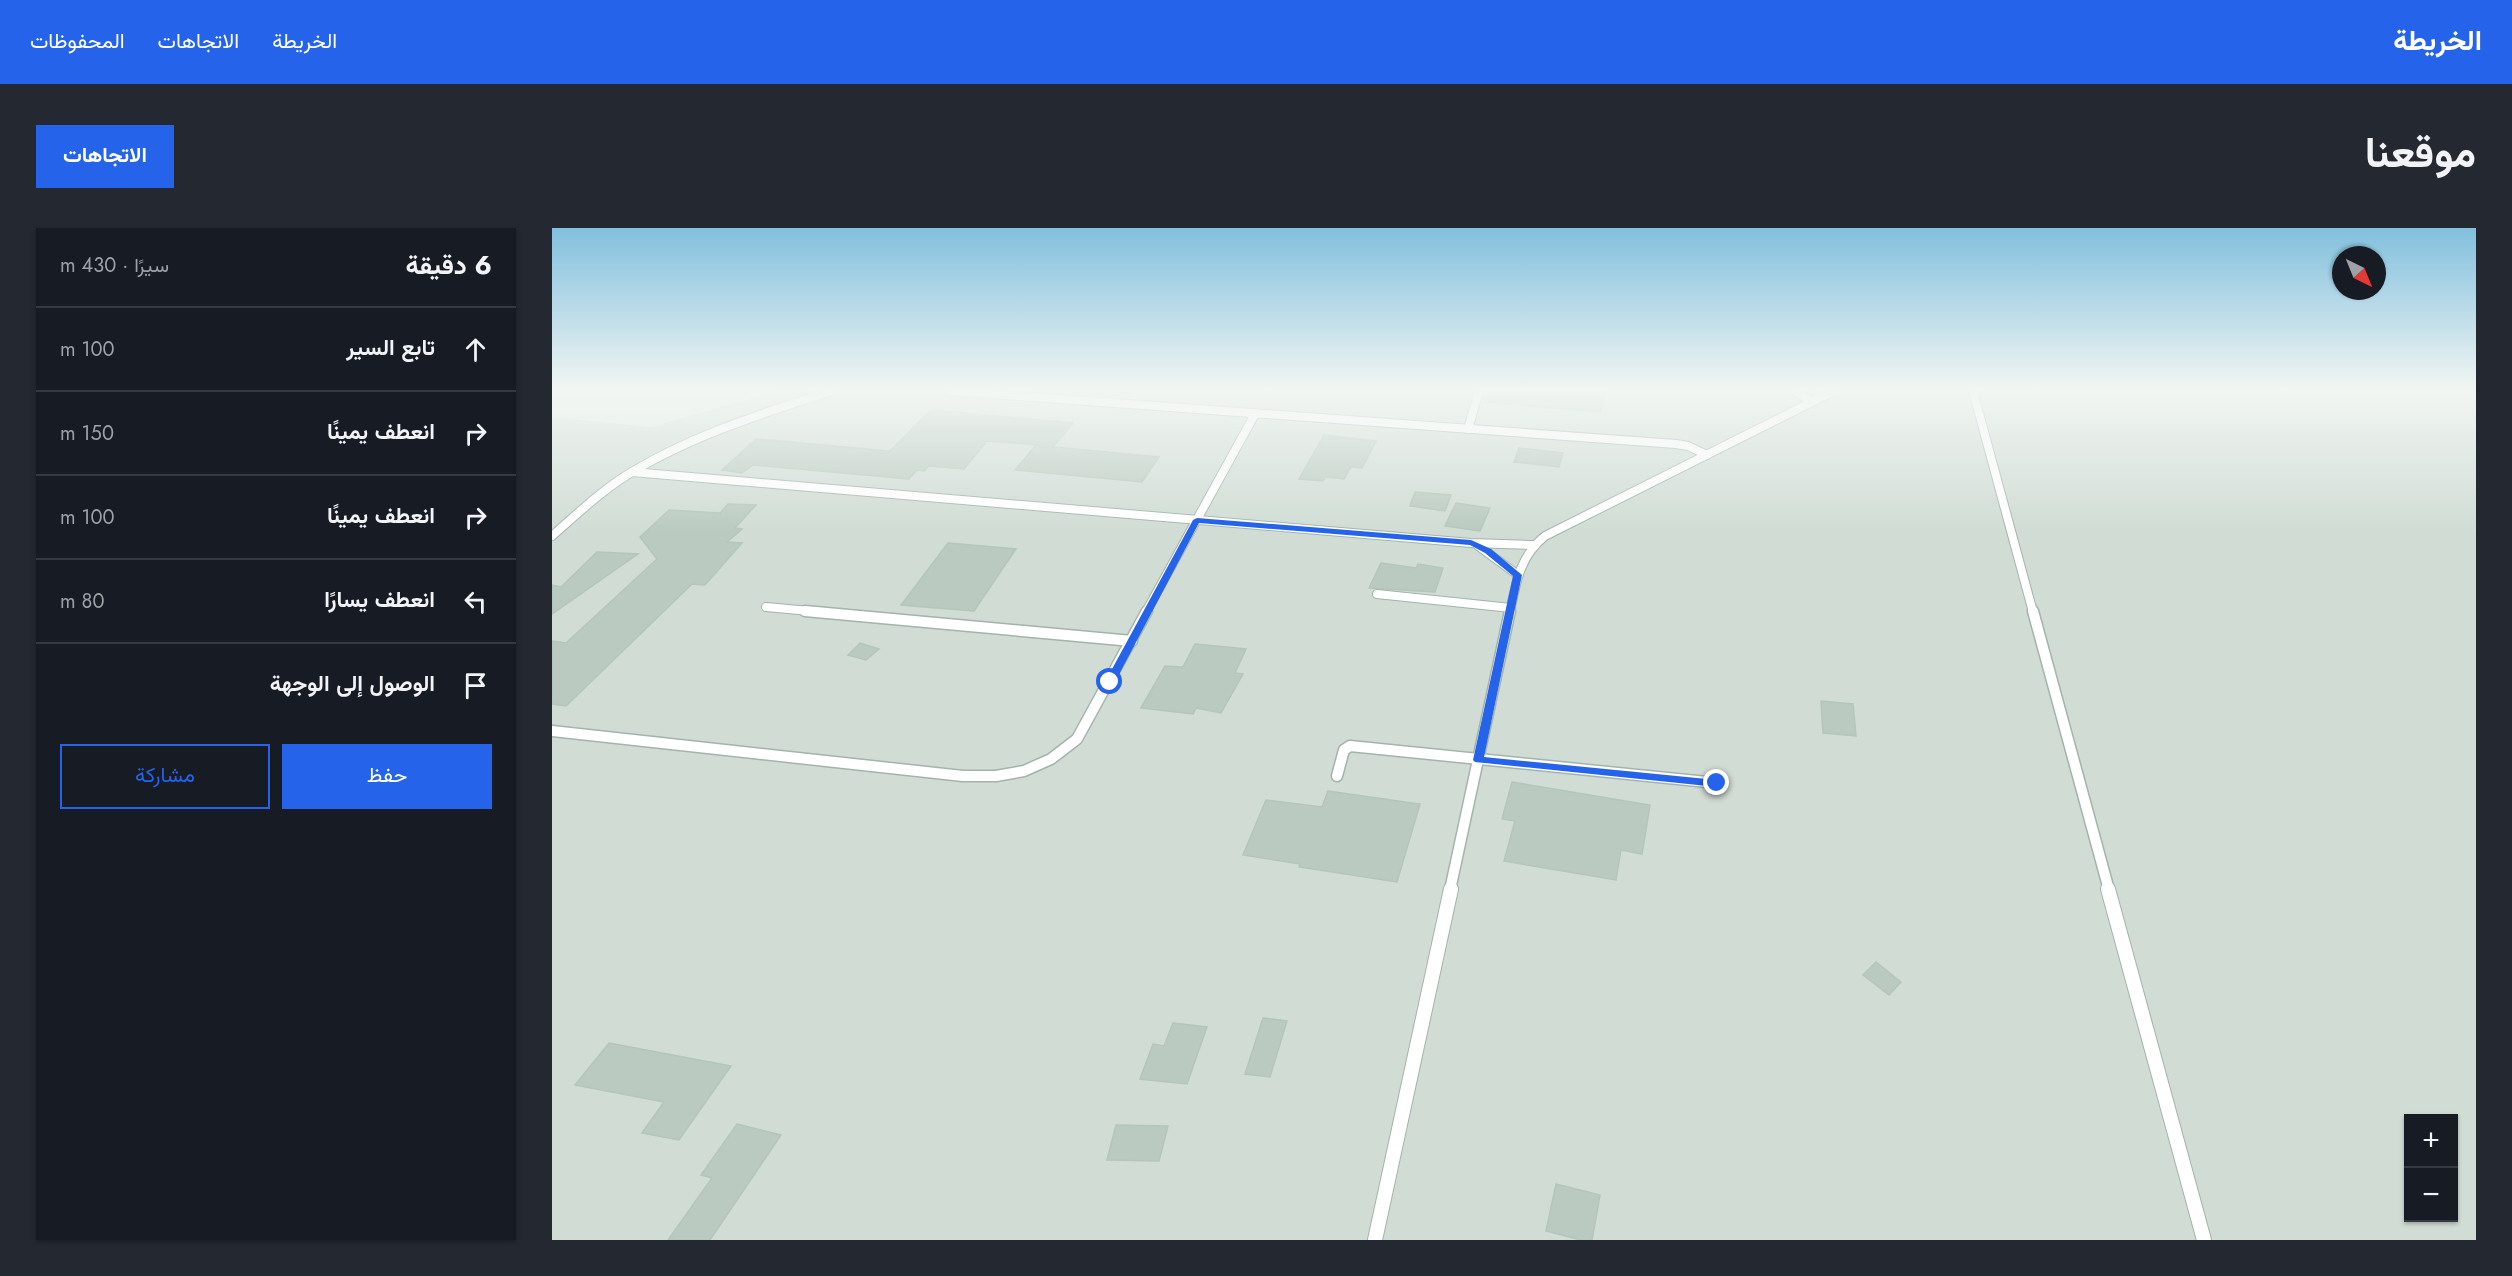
<!DOCTYPE html>
<html lang="ar">
<meta charset="utf-8">
<style>
:root{--surface:#171b24;--page:#242831;--text:#f1f3f6;--muted:#9ea1a6;--line:#363941;--accent:#2563eb}
body{margin:0;font-family:Jost,Vazirmatn,sans-serif;background:var(--page);color:var(--text);direction:rtl}
.controls{position:absolute;right:18px;bottom:18px;display:grid;overflow:hidden;border-radius:0px;box-shadow:0 2px 4px #0004}
.controls button{width:54px;height:54px;display:grid;place-items:center;padding:0;border:0;border-bottom:2px solid var(--line);background:var(--surface);color:var(--text);font:30px sans-serif}
.compass{position:absolute;left:1780px;top:18px;width:54px;height:54px;border-radius:50%;background:var(--surface);box-shadow:0 2px 4px #0004;rotate:137deg}
.stop{position:absolute;width:18px;height:18px;margin:-14px;border:4px solid #2563eb;border-radius:50%;background:#fff}
.stop.end{background:#2563eb;border-color:#fff;box-shadow:0 2px 6px #0008}
.list{margin:0;padding:0;list-style:none}
h2{display:flex;justify-content:space-between;align-items:center;height:78px;margin:0;padding:0 24px;font-size:26px}
h2 small{font-size:20px;font-weight:400;color:var(--muted)}
.list li{display:grid;grid-template-columns:39px 1fr auto;gap:18px;align-items:center;box-sizing:border-box;height:84px;padding:0 24px;border-top:2px solid var(--line)}
.list b{display:block;font-size:22px;white-space:nowrap}
.list em{font-size:20px;font-style:normal;color:var(--muted)}
.actions{display:flex;gap:12px;padding:18px 24px}
.actions a{flex:1;padding:14px 0;border:2px solid var(--accent);border-radius:0px;text-align:center;font-size:21px;color:var(--accent)}
.actions .main{background:var(--accent);color:#fff}
.icon{flex:none;width:33px;height:33px;fill:none;stroke:currentColor;stroke-width:2;stroke-linecap:round;stroke-linejoin:round}
.map{position:relative;flex:none;width:1924px;height:1012px;overflow:hidden;direction:ltr;border-radius:0px}
header{display:flex;align-items:center;gap:36px;box-sizing:border-box;height:84px;padding:0 30px;background:var(--accent);color:#fff}
header strong{font-size:28px}
nav{display:flex;gap:33px;margin-inline-start:auto;font-size:21px}
.intro{display:flex;align-items:center;justify-content:space-between;box-sizing:border-box;height:144px;padding:0 36px}
h1{margin:0;font-size:42px}
.button{padding:15px 27px;border-radius:0px;background:var(--accent);color:#fff;font-size:21px;font-weight:700}
main{display:flex;gap:36px;padding:0 36px}
aside{flex:1;background:var(--surface);border-radius:0px;box-shadow:0 2px 4px #0004}
.map>svg:first-child{display:block}
.built{fill:#d0dcd4;fill-rule:evenodd}
.building{fill:#bacac0;stroke:#b4c6bb;stroke-width:1.5}
.lines{fill:none;stroke-linecap:round;stroke-linejoin:round}
.lane-far2-casing{stroke:#a4b4ab;stroke-width:10}
.lane-far1-casing{stroke:#a4b4ab;stroke-width:13}
.lane-casing{stroke:#a4b4ab;stroke-width:16}
.lane-far2{stroke:#fff;stroke-width:8}
.lane-far1{stroke:#fff;stroke-width:10}
.lane{stroke:#fff;stroke-width:14}
.route{fill:#2563eb}
</style>
<header>
<strong>الخريطة</strong>
<nav><a>الخريطة</a><a>الاتجاهات</a><a>المحفوظات</a></nav>
</header>
<div class="intro"><h1>موقعنا</h1><a class="button">الاتجاهات</a></div>
<main>
<div class="map">
<svg width="1924" height="1012" viewBox="0 0 1924 1012">
<rect width="100%" height="100%" fill="#e1ece5"/>
<path class="built" d="M 225,163 L 1924,163 L 1924,1012 L 0,1012 L 0,189 L 99,199 ZM 1856,890 L 1902,890 L 1902,990 L 1856,990 Z"/>
<g class="building">
<path d="M 933,163 L 1053,163 L 1049,184 L 932,174 Z"/>
<path d="M 379,182 L 521,195 L 501,219 L 607,229 L 590,254 L 463,242 L 484,217 L 435,213 L 412,241 L 377,238 L 372,243 L 365,242 L 357,251 L 201,237 L 190,245 L 170,242 L 204,211 L 338,223 Z"/>
<path d="M 772,207 L 824,213 L 810,240 L 799,239 L 792,251 L 774,249 L 771,253 L 747,251 Z"/>
<path d="M 967,220 L 1011,225 L 1007,239 L 962,234 Z"/>
<path d="M 863,264 L 899,267 L 893,283 L 858,278 Z"/>
<path d="M 904,275 L 938,280 L 928,303 L 893,298 Z"/>
<path d="M 176,276 L 204,277 L 183,300 L 190,301 L 175,314 L 190,315 L 153,357 L 140,356 L 14,478 L 0,476 L 0,413 L 14,415 L 105,331 L 88,309 L 117,282 L 168,285 Z"/>
<path d="M 396,315 L 464,321 L 422,383 L 349,377 Z"/>
<path d="M 45,324 L 86,326 L 0,386 L 0,357 L 9,359 Z"/>
<path d="M 829,335 L 864,340 L 866,336 L 891,340 L 883,364 L 817,360 Z"/>
<path d="M 308,415 L 327,421 L 314,432 L 296,427 Z"/>
<path d="M 643,416 L 694,421 L 683,445 L 691,446 L 669,485 L 644,480 L 641,486 L 589,480 L 613,438 L 631,439 Z"/>
<path d="M 1269,473 L 1301,476 L 1304,508 L 1271,505 Z"/>
<path d="M 960,554 L 1098,577 L 1090,626 L 1069,622 L 1064,652 L 952,633 L 963,593 L 950,591 Z"/>
<path d="M 776,563 L 868,576 L 845,654 L 747,639 L 748,636 L 691,627 L 714,572 L 770,579 Z"/>
<path d="M 1324,734 L 1349,754 L 1337,767 L 1311,747 Z"/>
<path d="M 711,790 L 735,793 L 718,849 L 693,846 Z"/>
<path d="M 621,795 L 655,799 L 635,856 L 588,851 L 601,816 L 612,818 Z"/>
<path d="M 57,815 L 179,838 L 127,912 L 90,905 L 112,874 L 23,857 Z"/>
<path d="M 185,896 L 229,907 L 158,1012 L 116,1012 L 160,950 L 149,947 Z"/>
<path d="M 564,897 L 616,898 L 607,933 L 555,932 Z"/>
<path d="M 1004,956 L 1048,967 L 1040,1012 L 1029,1012 L 994,1003 Z"/>
</g>
<g class="lines">
<defs>
<g id="lane-far2">
<path d="M 399,163 L 1124,216 L 1136,218 L 1155,227"/>
<path d="M 1243,163 L 1260,174"/>
<path d="M 1421,163 L 1481,384"/>
<path d="M 916,201 L 927,163"/>
<path d="M 80,244 L 919,315 L 981,317"/>
<path d="M 0,308 C 24,287 48,264 75,247 C 138,208 209,186 279,163"/>
<path d="M 925,317 L 966,347"/>
<path d="M 825,366 L 959,380"/>
<path d="M 214,379 L 269,384"/>
<path d="M 594,384 L 703,186"/>
<path d="M 958,384 C 964,354 968,328 993,308 L 1282,163"/>
</g>
<g id="lane-far1">
<path d="M 253,383 L 580,413"/>
<path d="M 1481,383 L 1557,662"/>
<path d="M 0,503 L 411,548 L 444,548 L 472,543 L 499,531 L 525,511 L 595,383"/>
<path d="M 785,548 L 792,522 L 798,518 L 1165,555"/>
<path d="M 898,662 L 958,383"/>
</g>
<g id="lane">
<path d="M 1556,661 L 1652,1012"/>
<path d="M 823,1012 L 899,661"/>
</g>
</defs>
<use href="#lane-far2" class="lane-far2-casing"/>
<use href="#lane-far1" class="lane-far1-casing"/>
<use href="#lane" class="lane-casing"/>
<use href="#lane-far2" class="lane-far2"/>
<use href="#lane-far1" class="lane-far1"/>
<use href="#lane" class="lane"/>
</g>
<linearGradient id="sky" x2="0" y2="1"><stop stop-color="#82c0de"/><stop offset="0.53" stop-color="#f2f6f3"/><stop offset="1" stop-color="#f2f6f3" stop-opacity="0"/></linearGradient>
<rect width="1924" height="305" fill="url(#sky)"/>
<path class="route" d="M 645,290 L 919,312 L 939,321 L 970,347 L 932,529 L 1165,552 L 1170,555 L 1165,559 L 923,534 L 921,532 L 961,348 L 933,325 L 918,317 L 647,295 L 563,454 L 558,457 L 555,456 L 553,454 L 641,292 Z"/>
</svg>
<div class="controls">
<button>+</button>
<button>−</button>
</div>
<svg class="compass" viewBox="-18 -18 36 36"><path d="M0-13l5 13h-10z" fill="#e53935"/><path d="M0 13l5-13h-10z" fill="#9ea1a6"/></svg>
<div class="stop" style="left:558px;top:454px"></div>
<div class="stop end" style="left:1165px;top:555px"></div>
</div>
<aside>
<h2>6 دقيقة<small>سيرًا · 430 m</small></h2>
<ul class="list">
<li><svg class="icon" aria-label="ahead" viewBox="0 0 24 24"><path d="M12 20V5M6 11l6-6 6 6"/></svg><div><b>تابع السير</b></div><em>100 m</em></li>
<li><svg class="icon" aria-label="right" viewBox="0 0 24 24"><path d="M7 20v-9h11M14 6l5 5-5 5"/></svg><div><b>انعطف يمينًا</b></div><em>150 m</em></li>
<li><svg class="icon" aria-label="right" viewBox="0 0 24 24"><path d="M7 20v-9h11M14 6l5 5-5 5"/></svg><div><b>انعطف يمينًا</b></div><em>100 m</em></li>
<li><svg class="icon" aria-label="left" viewBox="0 0 24 24"><path d="M17 20v-9H6M10 6l-5 5 5 5"/></svg><div><b>انعطف يسارًا</b></div><em>80 m</em></li>
<li><svg class="icon" aria-label="arrive" viewBox="0 0 24 24"><path d="M6 21V4h12l-3 4 3 4H6"/></svg><div><b>الوصول إلى الوجهة</b></div></li>
</ul>
<div class="actions"><a class="main">حفظ</a><a>مشاركة</a></div>
</aside>
</main>
